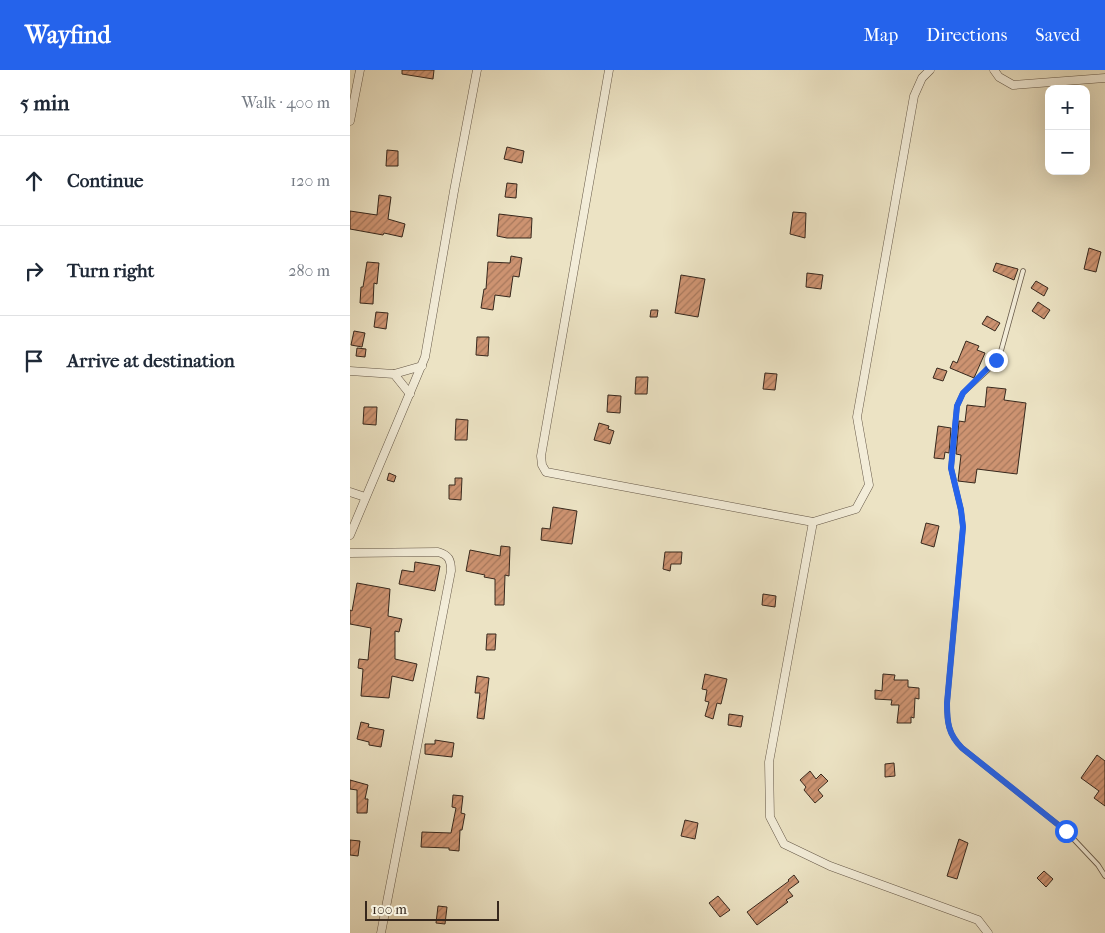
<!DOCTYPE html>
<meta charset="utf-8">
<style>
:root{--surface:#fff;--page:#f6f6f7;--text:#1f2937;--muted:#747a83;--line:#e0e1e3;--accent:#2563eb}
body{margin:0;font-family:"IM FELL French Canon",serif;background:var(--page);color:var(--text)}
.controls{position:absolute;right:15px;top:15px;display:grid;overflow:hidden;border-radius:10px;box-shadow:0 5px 20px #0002}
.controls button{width:45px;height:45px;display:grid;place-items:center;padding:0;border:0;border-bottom:1px solid var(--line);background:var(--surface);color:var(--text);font:25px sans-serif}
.scale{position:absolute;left:15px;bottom:12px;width:134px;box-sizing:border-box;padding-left:5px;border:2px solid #37281d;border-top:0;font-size:14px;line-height:18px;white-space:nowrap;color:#37281d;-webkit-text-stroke:4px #f3edd9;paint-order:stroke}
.stop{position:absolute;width:15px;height:15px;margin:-11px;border:4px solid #2563eb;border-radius:50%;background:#fff}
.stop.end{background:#2563eb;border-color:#fff;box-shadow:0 1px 5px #0008}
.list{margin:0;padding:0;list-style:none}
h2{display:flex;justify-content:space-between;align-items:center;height:65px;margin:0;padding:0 20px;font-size:21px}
h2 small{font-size:16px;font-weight:400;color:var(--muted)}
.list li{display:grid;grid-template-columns:32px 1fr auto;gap:15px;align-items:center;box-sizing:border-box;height:90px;padding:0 20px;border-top:1px solid var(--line)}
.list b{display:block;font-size:19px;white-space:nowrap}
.list em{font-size:16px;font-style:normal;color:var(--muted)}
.icon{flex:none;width:28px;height:28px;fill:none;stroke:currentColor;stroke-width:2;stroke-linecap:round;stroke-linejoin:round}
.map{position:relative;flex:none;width:755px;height:863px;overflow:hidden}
header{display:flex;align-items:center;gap:30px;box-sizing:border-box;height:70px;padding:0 25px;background:var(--accent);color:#fff}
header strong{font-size:24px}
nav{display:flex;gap:28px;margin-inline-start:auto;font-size:18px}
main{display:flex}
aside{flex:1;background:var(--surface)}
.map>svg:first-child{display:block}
.building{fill:url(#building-hatch);stroke:#37281d}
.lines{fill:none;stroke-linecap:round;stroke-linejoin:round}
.lane-casing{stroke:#645747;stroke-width:5.5}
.street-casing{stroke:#645747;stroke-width:9}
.lane{stroke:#f3edd9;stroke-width:4}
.street{stroke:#f3edd9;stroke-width:8}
.route{stroke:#2563eb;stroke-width:6}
</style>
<header>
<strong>Wayfind</strong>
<nav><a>Map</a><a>Directions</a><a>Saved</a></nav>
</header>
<main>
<aside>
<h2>5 min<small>Walk · 400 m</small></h2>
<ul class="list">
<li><svg class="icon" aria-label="ahead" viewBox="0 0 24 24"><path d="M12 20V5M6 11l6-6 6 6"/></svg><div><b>Continue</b></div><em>120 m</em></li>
<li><svg class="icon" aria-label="right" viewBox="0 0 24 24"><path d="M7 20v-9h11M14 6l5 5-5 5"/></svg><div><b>Turn right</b></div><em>280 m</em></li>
<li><svg class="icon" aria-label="arrive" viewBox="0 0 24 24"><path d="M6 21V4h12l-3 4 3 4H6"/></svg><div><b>Arrive at destination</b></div></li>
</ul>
</aside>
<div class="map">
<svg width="755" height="863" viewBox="0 0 755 863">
<defs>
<pattern id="building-hatch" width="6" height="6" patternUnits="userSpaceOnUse" patternTransform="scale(1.25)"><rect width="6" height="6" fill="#cd9371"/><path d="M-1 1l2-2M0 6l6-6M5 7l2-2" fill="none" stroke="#a7785c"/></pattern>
</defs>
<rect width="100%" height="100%" fill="#ece3c4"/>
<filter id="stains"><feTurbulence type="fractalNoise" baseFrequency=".004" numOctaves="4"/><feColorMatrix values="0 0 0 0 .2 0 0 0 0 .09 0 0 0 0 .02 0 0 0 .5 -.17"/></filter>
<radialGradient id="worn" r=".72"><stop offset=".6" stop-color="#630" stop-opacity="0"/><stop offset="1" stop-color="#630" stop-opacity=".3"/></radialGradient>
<g class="building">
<path d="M 52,0 L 84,0 L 83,9 L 52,4 Z"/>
<path d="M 157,77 L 174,81 L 172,93 L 154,89 Z"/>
<path d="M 37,80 L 48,81 L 48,96 L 36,96 Z"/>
<path d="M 157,113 L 167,114 L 166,128 L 155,127 Z"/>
<path d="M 29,125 L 41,127 L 38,149 L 55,154 L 52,167 L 34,163 L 33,165 L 0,159 L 0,141 L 27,145 Z"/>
<path d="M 443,142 L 456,143 L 455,168 L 440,164 Z"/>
<path d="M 149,144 L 182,148 L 181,168 L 157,168 L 147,166 Z"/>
<path d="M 739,178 L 751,182 L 746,202 L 734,199 Z"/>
<path d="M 161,186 L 172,188 L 169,207 L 163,206 L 160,227 L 145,225 L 143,240 L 131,238 L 134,219 L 136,219 L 138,192 L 160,193 Z"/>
<path d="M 17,192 L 29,193 L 27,214 L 24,213 L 23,234 L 10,233 L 11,217 L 13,217 Z"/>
<path d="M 646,193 L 668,199 L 664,210 L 643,201 Z"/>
<path d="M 457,203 L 473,205 L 471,219 L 456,217 Z"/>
<path d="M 331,205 L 355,209 L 348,247 L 325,243 Z"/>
<path d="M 686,211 L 698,218 L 694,226 L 681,218 Z"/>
<path d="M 688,232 L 700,240 L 694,249 L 682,241 Z"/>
<path d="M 301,240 L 308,240 L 307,247 L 300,247 Z"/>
<path d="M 26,242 L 38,243 L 36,259 L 24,257 Z"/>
<path d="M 637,246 L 650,253 L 645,261 L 632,254 Z"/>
<path d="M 4,261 L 15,263 L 12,277 L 1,275 Z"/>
<path d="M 127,267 L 139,267 L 138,286 L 126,285 Z"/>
<path d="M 616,271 L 629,276 L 627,280 L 635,283 L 624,308 L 600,298 L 603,291 L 607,293 Z"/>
<path d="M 7,278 L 16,279 L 15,287 L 6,286 Z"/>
<path d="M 587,298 L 597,301 L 593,311 L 583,308 Z"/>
<path d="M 415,303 L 427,304 L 425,320 L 413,319 Z"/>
<path d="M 286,307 L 298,307 L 297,324 L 285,324 Z"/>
<path d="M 637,317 L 656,319 L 654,330 L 676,333 L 667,404 L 627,399 L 625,413 L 608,411 L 611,385 L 606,384 L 609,351 L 615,352 L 617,335 L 635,337 Z"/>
<path d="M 258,325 L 271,326 L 270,343 L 257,342 Z"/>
<path d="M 14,337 L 27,337 L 26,355 L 13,354 Z"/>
<path d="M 106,349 L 118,350 L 117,370 L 105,370 Z"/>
<path d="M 249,353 L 259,356 L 258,359 L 264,361 L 260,374 L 244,370 Z"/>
<path d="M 588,356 L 601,358 L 599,383 L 595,382 L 594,389 L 584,388 Z"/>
<path d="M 39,403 L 46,406 L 44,412 L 37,410 Z"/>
<path d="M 105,408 L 112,408 L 111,430 L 99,429 L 99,415 L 105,415 Z"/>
<path d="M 203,437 L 227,441 L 222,474 L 191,470 L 192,458 L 200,459 Z"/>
<path d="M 576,453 L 589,456 L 584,477 L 571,473 Z"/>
<path d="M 151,476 L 160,477 L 159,506 L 155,505 L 154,535 L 145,535 L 145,509 L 134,507 L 135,505 L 116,501 L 120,480 L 150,486 Z"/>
<path d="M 315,482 L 332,482 L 331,494 L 321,494 L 320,501 L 313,499 Z"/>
<path d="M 65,492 L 90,496 L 85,521 L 49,514 L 52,500 L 64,502 Z"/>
<path d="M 7,513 L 40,519 L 38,546 L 52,549 L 49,562 L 45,561 L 45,589 L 67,594 L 63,611 L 42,606 L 39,628 L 11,626 L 13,599 L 8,598 L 9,589 L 18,590 L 21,558 L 0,554 L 0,540 L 2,541 Z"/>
<path d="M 413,524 L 426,526 L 425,537 L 412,535 Z"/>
<path d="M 137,564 L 146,564 L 145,580 L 136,580 Z"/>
<path d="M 355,604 L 377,609 L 371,634 L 367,633 L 363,649 L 355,646 L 359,632 L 355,631 L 357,620 L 352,619 Z"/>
<path d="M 533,604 L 545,605 L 544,610 L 558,610 L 558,617 L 569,618 L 569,629 L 565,628 L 564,648 L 561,647 L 561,653 L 547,653 L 549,635 L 541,635 L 542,630 L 525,629 L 525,620 L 532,621 Z"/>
<path d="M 127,606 L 139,608 L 134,649 L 127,648 L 130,623 L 125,623 Z"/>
<path d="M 379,644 L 393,646 L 391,657 L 378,655 Z"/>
<path d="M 11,652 L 19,654 L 18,657 L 34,660 L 31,677 L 19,675 L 19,672 L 7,669 Z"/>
<path d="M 85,670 L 104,673 L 102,687 L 75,684 L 75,674 L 85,674 Z"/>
<path d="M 747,685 L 755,691 L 755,736 L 744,728 L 749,721 L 731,708 Z"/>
<path d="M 544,693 L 545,706 L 535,707 L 535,694 Z"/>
<path d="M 460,701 L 466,709 L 471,704 L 478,711 L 468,720 L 473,726 L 465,733 L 454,720 L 456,717 L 450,710 Z"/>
<path d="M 0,710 L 18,715 L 15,729 L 18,729 L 17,743 L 7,743 L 7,720 L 0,719 Z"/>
<path d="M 103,725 L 113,726 L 111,743 L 115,744 L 112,760 L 110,760 L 109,781 L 99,780 L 99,778 L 71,777 L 72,762 L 101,763 L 106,738 L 102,737 Z"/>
<path d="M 335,750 L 348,753 L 345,769 L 331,766 Z"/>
<path d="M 609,769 L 618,773 L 607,809 L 597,806 Z"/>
<path d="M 0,770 L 10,771 L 8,786 L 0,785 Z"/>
<path d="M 694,801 L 703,809 L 696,817 L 687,808 Z"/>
<path d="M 444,805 L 449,812 L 438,820 L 443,826 L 436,830 L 438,832 L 407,855 L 397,842 L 439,811 L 438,810 Z"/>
<path d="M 368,826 L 380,840 L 370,847 L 359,833 Z"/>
<path d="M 88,836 L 97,837 L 95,854 L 86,853 Z"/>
</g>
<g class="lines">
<defs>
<path id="lane" d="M 673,201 L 651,281 L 640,298 L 613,323 L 607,336 L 601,398 L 611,440 L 613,457 L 597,633 C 597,652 598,664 612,678 L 716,761 L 748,795 L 755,806"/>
<g id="street">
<path d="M 259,0 L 191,386 L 192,395 L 196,402 L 463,452"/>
<path d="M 580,0 L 572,8 L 564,26 L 507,347 L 519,415 L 506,439 L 463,452 L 419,692 L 420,747 L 434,774 L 480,796 L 628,850 L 638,863"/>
<path d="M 644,0 L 649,7 L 663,15 L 755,8"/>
<path d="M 0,51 L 10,0"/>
<path d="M 0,301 L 44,304 L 60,324"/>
<path d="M 44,304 L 72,296"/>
<path d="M 0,422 L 15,427"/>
<path d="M 0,465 L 75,287 L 104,121 L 127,0"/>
<path d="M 0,483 L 88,482 C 99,485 101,490 101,501 L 31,863"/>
</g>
</defs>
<use href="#lane" class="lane-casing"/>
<use href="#street" class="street-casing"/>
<use href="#lane" class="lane"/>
<use href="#street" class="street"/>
</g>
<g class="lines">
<path class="route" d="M 646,290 L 613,323 L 607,336 L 601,398 L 611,440 L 613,457 L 597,633 C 597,652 598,664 612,678 L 716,761"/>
</g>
<rect width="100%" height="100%" filter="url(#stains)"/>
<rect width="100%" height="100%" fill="url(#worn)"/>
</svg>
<div class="controls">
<button>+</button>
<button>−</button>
</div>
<div class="scale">100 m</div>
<div class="stop" style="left:716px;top:761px"></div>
<div class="stop end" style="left:646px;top:290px"></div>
</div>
</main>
